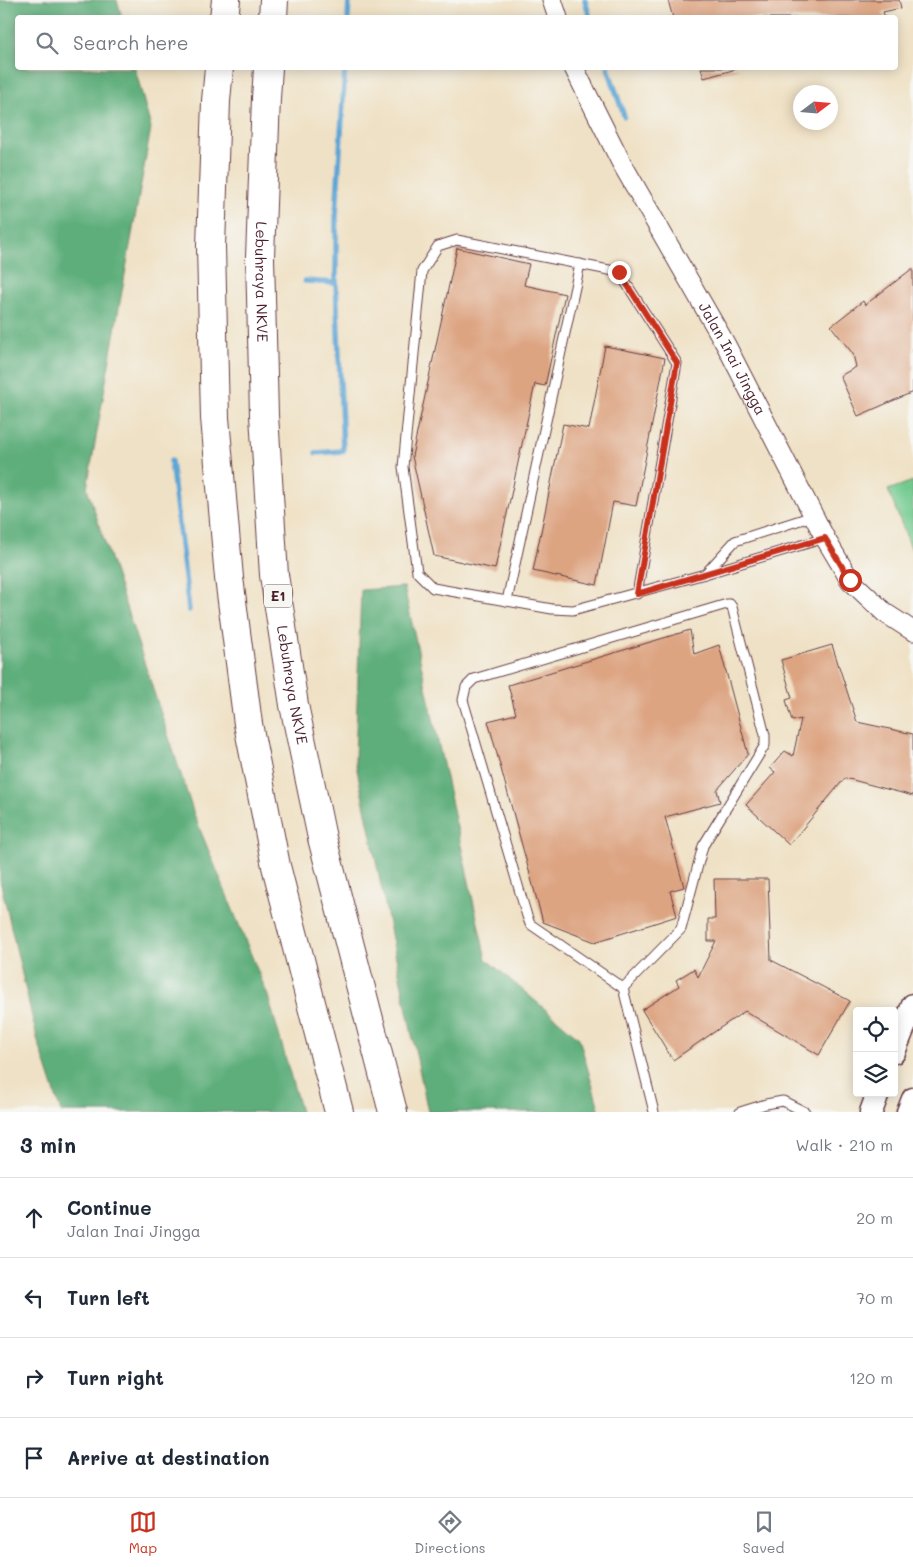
<!DOCTYPE html>
<meta charset="utf-8">
<style>
:root{--surface:#fff;--page:#f6f6f7;--text:#1f2937;--muted:#747a83;--line:#e0e1e3;--accent:#c8321e}
body{margin:0;font-family:Mali,sans-serif;background:var(--page);color:var(--text)}
.controls{position:absolute;right:15px;bottom:15px;display:grid;overflow:hidden;border-radius:5px;box-shadow:0 2px 12px #0003}
.controls button{width:45px;height:45px;display:grid;place-items:center;padding:0;border:0;border-bottom:1px solid var(--line);background:var(--surface);color:var(--text);font:25px sans-serif}
.compass{position:absolute;left:793px;top:85px;width:45px;height:45px;border-radius:50%;background:var(--surface);box-shadow:0 2px 12px #0003;rotate:74deg}
.stop{position:absolute;width:15px;height:15px;margin:-11px;border:4px solid #c8321e;border-radius:50%;background:#fff}
.stop.end{background:#c8321e;border-color:#fff;box-shadow:0 1px 5px #0008}
.list{margin:0;padding:0;list-style:none}
h2{display:flex;justify-content:space-between;align-items:center;height:65px;margin:0;padding:0 20px;font-size:21px}
h2 small{font-size:16px;font-weight:400;color:var(--muted)}
.list li{display:grid;grid-template-columns:32px 1fr auto;gap:15px;align-items:center;box-sizing:border-box;height:80px;padding:0 20px;border-top:1px solid var(--line)}
.list b{display:block;font-size:19px;white-space:nowrap}
.list p{margin:0;font-size:16px;white-space:nowrap;color:var(--muted)}
.list em{font-size:16px;font-style:normal;color:var(--muted)}
.icon{flex:none;width:28px;height:28px;fill:none;stroke:currentColor;stroke-width:2;stroke-linecap:round;stroke-linejoin:round}
.map{position:relative;flex:none;width:913px;height:1112px;overflow:hidden}
.search{position:absolute;background:var(--surface);box-shadow:0 2px 12px #0003;left:15px;right:15px;top:15px;height:55px;display:flex;align-items:center;gap:12px;box-sizing:border-box;padding:0 18px;border-radius:5px;color:var(--muted);font-size:19px}
.sheet{height:385px;background:var(--surface)}
nav{display:flex;justify-content:space-around;align-items:center;box-sizing:border-box;height:70px;border-top:1px solid var(--line);background:var(--surface);font-size:14px;color:var(--muted)}
nav a{display:grid;justify-items:center;gap:2px}
nav .on{color:var(--accent)}
.map>svg:first-child{display:block}
.green{fill:#72ca8f;stroke:#5e745d}
.forest{fill:#5dae7a;stroke:#546652}
.lines{fill:none;stroke-linecap:round;stroke-linejoin:round}
.stream{stroke:#5da5d4;stroke-width:5.5}
.building{fill:#dda482}
.service-casing{stroke:#633c42;stroke-width:11}
.minor-casing{stroke:#633c42;stroke-width:21}
.tertiary-casing{stroke:#633c42;stroke-width:25}
.motorway-casing{stroke:#633c42;stroke-width:30}
.service{stroke:#fff;stroke-width:9}
.minor{stroke:#fff;stroke-width:19}
.tertiary{stroke:#fff;stroke-width:22}
.motorway{stroke:#fff;stroke-width:28}
.route{stroke:#c8321e;stroke-width:6}
.labels{text-anchor:middle;stroke-width:4;stroke-linejoin:round;paint-order:stroke}
.shield{fill:#f6f6f2;stroke:#7e6067;stroke-width:1}
.shield-label{font-size:14px;font-weight:bold;fill:#4a1f2b}
.street-label{font-size:15px;fill:#4a1f2b;stroke:#f6f6f2}
</style>
<div class="map">
<svg width="913" height="1112" viewBox="0 0 913 1112">
<rect width="100%" height="100%" fill="#f6f6f2"/>
<filter id="ink" filterUnits="userSpaceOnUse"><feTurbulence type="fractalNoise" baseFrequency=".02" numOctaves="2"/><feDisplacementMap in="SourceGraphic" scale="10" xChannelSelector="R" yChannelSelector="G"/><feConvolveMatrix kernelMatrix="1 2 1 2 8 2 1 2 1" color-interpolation-filters="sRGB"/></filter>
<filter id="wash" filterUnits="userSpaceOnUse"><feTurbulence type="fractalNoise" baseFrequency=".0096" numOctaves="4" result="noise"/><feDisplacementMap in="SourceGraphic" scale="20" xChannelSelector="R" yChannelSelector="G"/><feGaussianBlur stdDeviation="1.12" result="paint"/><feColorMatrix in="noise" values="0 0 0 0 0 0 0 0 0 0 0 0 0 0 0 0 0 1.4 0 .05"/><feComposite in="paint" operator="in"/></filter>
<g filter="url(#wash)">
<rect width="100%" height="100%" fill="#efe1c5"/>
<path class="green" d="M 913,481 L 913,553 L 888,490 Z"/>
<g class="forest">
<path d="M 0,0 L 117,0 L 122,17 L 18,18 L 18,68 L 135,68 L 151,128 L 87,488 L 195,817 L 268,996 L 301,1112 L 61,1112 L 37,1038 L 0,880 Z"/>
<path d="M 404,587 L 486,959 L 579,1038 L 600,1112 L 428,1112 L 355,760 L 361,590 Z"/>
</g>
<g class="lines">
<g class="stream">
<path d="M 585,0 L 590,18"/>
<path d="M 348,18 L 349,0"/>
<path d="M 608,68 L 624,116"/>
<path d="M 305,281 L 336,283"/>
<path d="M 316,453 L 343,451 L 336,283 L 336,216 L 345,68"/>
<path d="M 171,461 L 189,610"/>
</g>
</g>
<g id="blocks">
<g class="building">
<path d="M 668,0 L 899,0 L 901,8 L 883,12 L 885,18 L 673,18 Z"/>
<path d="M 701,68 L 740,68 L 704,78 Z"/>
<path d="M 457,248 L 529,264 L 524,285 L 565,294 L 545,386 L 535,384 L 495,569 L 434,556 L 412,456 Z"/>
<path d="M 913,268 L 913,392 L 858,416 L 840,376 L 856,367 L 853,354 L 831,326 L 863,301 L 865,305 Z"/>
<path d="M 605,346 L 665,358 L 636,506 L 613,502 L 597,585 L 533,571 L 563,424 L 589,429 Z"/>
<path d="M 690,630 L 694,654 L 719,645 L 748,754 L 717,790 L 720,802 L 665,817 L 684,887 L 670,891 L 677,916 L 595,942 L 543,922 L 488,721 L 516,714 L 508,685 Z"/>
<path d="M 832,645 L 857,722 L 913,734 L 913,796 L 845,778 L 789,845 L 746,805 L 775,772 L 770,768 L 785,751 L 793,756 L 801,719 L 792,721 L 786,700 L 792,698 L 781,660 Z"/>
<path d="M 714,879 L 768,879 L 771,960 L 850,1001 L 819,1055 L 745,1011 L 673,1060 L 642,1010 L 679,986 L 676,980 L 694,969 L 698,977 L 716,941 L 708,941 L 708,919 L 715,919 Z"/>
</g>
</g>
</g>
<g filter="url(#ink)">
<use href="#blocks" fill-opacity="0" stroke="#633c42" stroke-width="1"/>
<g class="lines">
<defs>
<g id="service">
<path d="M 705,574 L 735,541 L 813,516"/>
<path d="M 637,594 L 677,363 L 619,272 L 457,240 L 438,246 L 422,271 L 403,467 L 417,572 L 433,588 L 552,609 L 573,610 L 705,574 L 825,538"/>
<path d="M 507,601 L 580,264"/>
<path d="M 727,604 L 730,604 L 732,607 L 765,735 L 765,745 L 703,846 L 681,929 L 623,988 L 530,924 L 527,916 L 463,700 L 466,687 L 474,679 Z"/>
<path d="M 623,988 L 654,1112"/>
<path d="M 740,1112 L 766,1104 L 783,1101 L 805,1112"/>
</g>
<g id="minor">
<path d="M 552,0 L 558,18"/>
<path id="s1" d="M 574,68 L 621,162 L 726,345 L 825,538 L 850,580 L 885,613 L 913,631"/>
</g>
<g id="tertiary">
<path d="M 894,1052 L 913,1005"/>
<path d="M 871,1112 L 878,1093"/>
<path d="M 908,1112 L 913,1099"/>
</g>
<g id="motorway">
<path d="M 224,18 L 226,0"/>
<path d="M 273,18 L 274,0"/>
<path d="M 219,68 L 216,101 L 211,246 L 215,418 L 229,578 L 248,724 L 276,866 L 339,1112"/>
<path id="s2" d="M 268,68 L 266,98 L 260,257 L 264,415 L 274,575 L 294,705 L 322,838 L 393,1112"/>
</g>
</defs>
<use href="#service" class="service-casing"/>
<use href="#minor" class="minor-casing"/>
<use href="#tertiary" class="tertiary-casing"/>
<use href="#motorway" class="motorway-casing"/>
<use href="#service" class="service"/>
<use href="#minor" class="minor"/>
<use href="#tertiary" class="tertiary"/>
<use href="#motorway" class="motorway"/>
</g>
</g>
<g class="lines" filter="url(#ink)">
<path class="route" d="M 619,272 L 677,363 L 637,594 L 825,538 L 850,580"/>
</g>
<g class="labels">
<rect class="shield" x="264" y="584.5" width="28" height="23" rx="4"/>
<g class="shield-label">
<text x="278" y="601">E1</text>
</g>
<g class="street-label">
<text dy="5" stroke="none"><textPath href="#s2" startOffset="214">Lebuhraya NKVE</textPath></text>
<text dy="5" stroke="none"><textPath href="#s1" startOffset="331">Jalan Inai Jingga</textPath></text>
<text dy="5" stroke="none"><textPath href="#s2" startOffset="619">Lebuhraya NKVE</textPath></text>
</g>
</g>
</svg>
<div class="controls">
<button><svg class="icon" aria-label="locate" viewBox="0 0 24 24"><circle cx="12" cy="12" r="6"/><path d="M12 2v4M12 18v4M2 12h4M18 12h4"/></svg></button>
<button><svg class="icon" aria-label="layers" viewBox="0 0 24 24"><path d="M12 4l9 5-9 5-9-5zM3 14l9 5 9-5"/></svg></button>
</div>
<svg class="compass" viewBox="-18 -18 36 36"><path d="M0-13l5 13h-10z" fill="#e53935"/><path d="M0 13l5-13h-10z" fill="#747a83"/></svg>
<div class="stop" style="left:850px;top:580px"></div>
<div class="stop end" style="left:619px;top:272px"></div>
<div class="search"><svg class="icon" aria-label="search" viewBox="0 0 24 24"><circle cx="10" cy="10" r="6"/><path d="M15 15l6 6"/></svg>Search here</div>
</div>
<section class="sheet">
<h2>3 min<small>Walk · 210 m</small></h2>
<ul class="list">
<li><svg class="icon" aria-label="ahead" viewBox="0 0 24 24"><path d="M12 20V5M6 11l6-6 6 6"/></svg><div><b>Continue</b><p>Jalan Inai Jingga</p></div><em>20 m</em></li>
<li><svg class="icon" aria-label="left" viewBox="0 0 24 24"><path d="M17 20v-9H6M10 6l-5 5 5 5"/></svg><div><b>Turn left</b></div><em>70 m</em></li>
<li><svg class="icon" aria-label="right" viewBox="0 0 24 24"><path d="M7 20v-9h11M14 6l5 5-5 5"/></svg><div><b>Turn right</b></div><em>120 m</em></li>
<li><svg class="icon" aria-label="arrive" viewBox="0 0 24 24"><path d="M6 21V4h12l-3 4 3 4H6"/></svg><div><b>Arrive at destination</b></div></li>
</ul>
</section>
<nav>
<a class="on"><svg class="icon" aria-label="map" viewBox="0 0 24 24"><path d="M3 6l6-2 6 2 6-2v14l-6 2-6-2-6 2zM9 4v14M15 6v14"/></svg>Map</a>
<a><svg class="icon" aria-label="directions" viewBox="0 0 24 24"><path d="M12 3l9 9-9 9-9-9zM9 14v-3h6M13 9l2 2-2 2"/></svg>Directions</a>
<a><svg class="icon" aria-label="saved" viewBox="0 0 24 24"><path d="M7 4h10v16l-5-4-5 4z"/></svg>Saved</a>
</nav>
